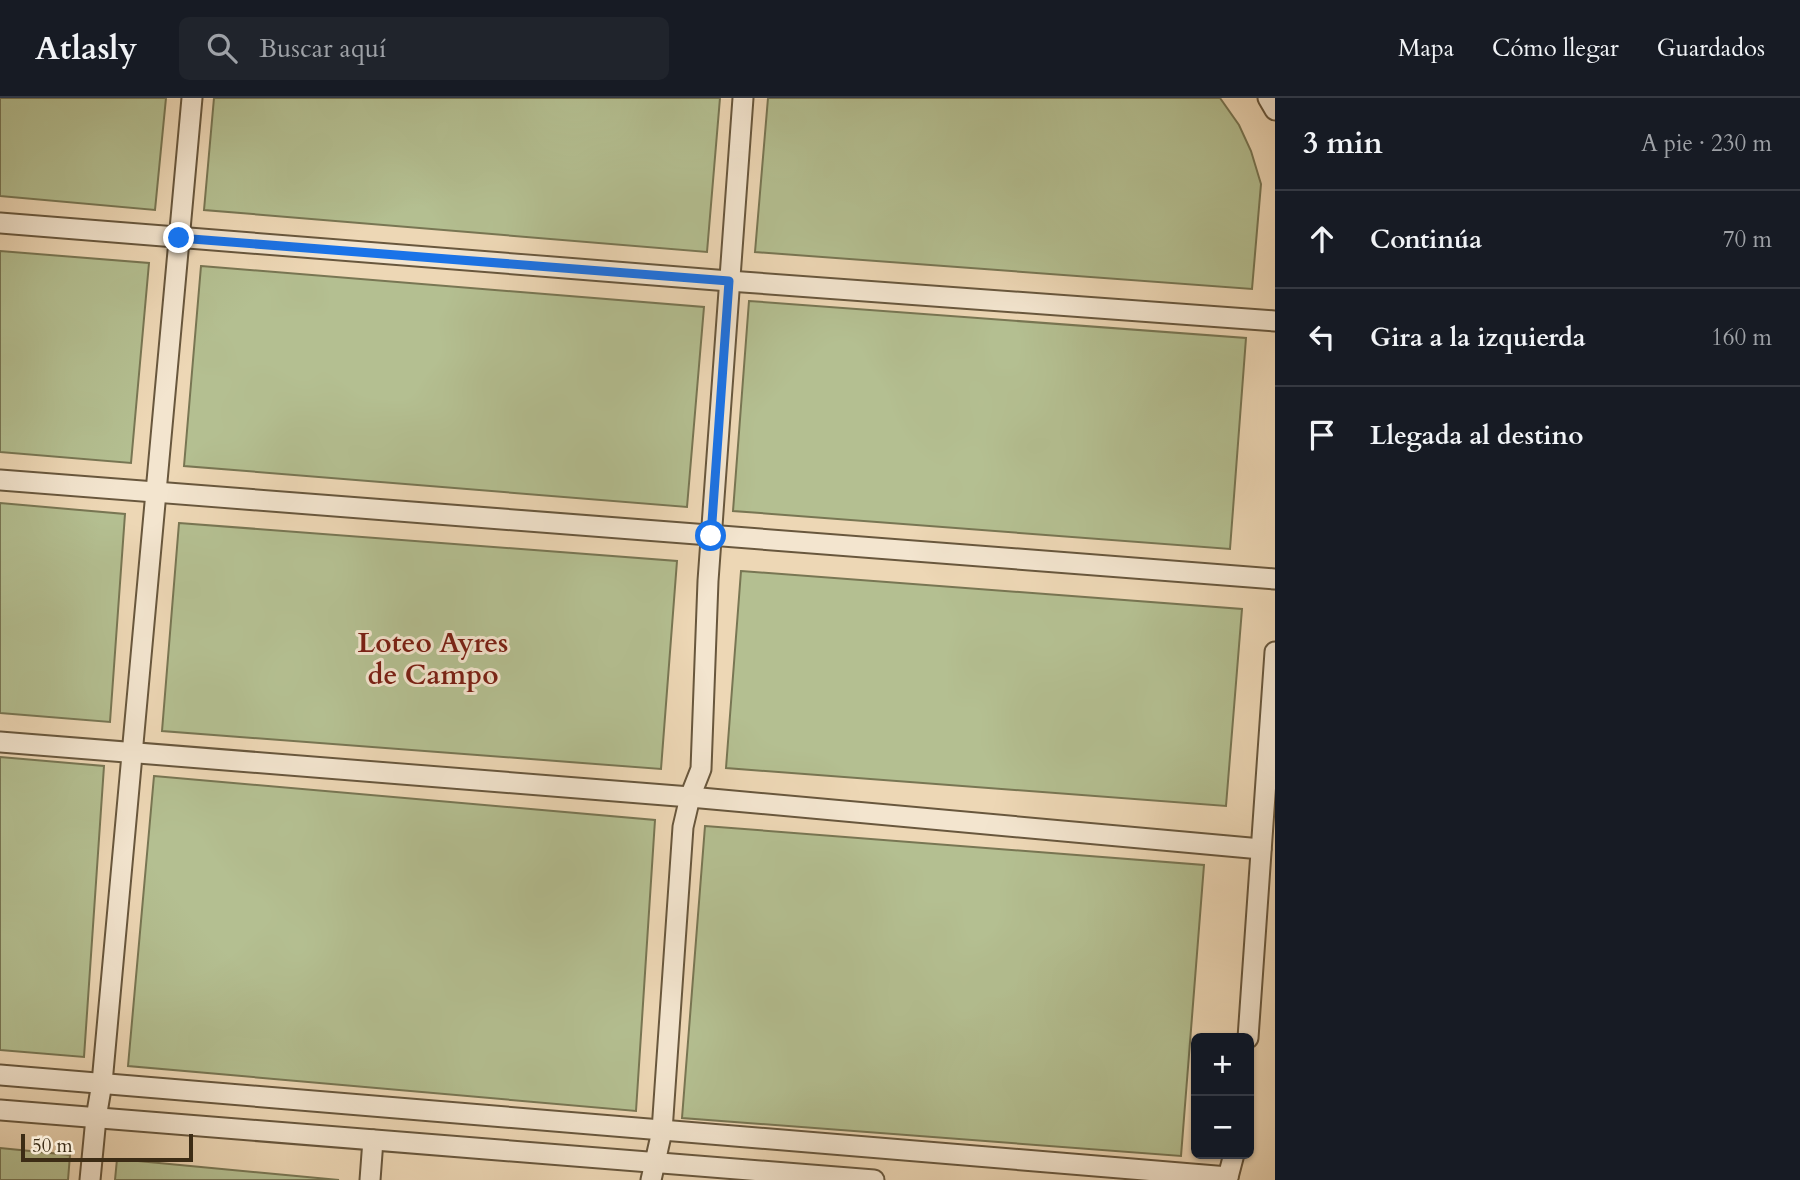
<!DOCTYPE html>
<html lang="es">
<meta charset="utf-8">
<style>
:root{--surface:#171b24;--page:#20242c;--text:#f1f3f6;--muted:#9ea1a6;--line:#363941}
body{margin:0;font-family:Cardo,serif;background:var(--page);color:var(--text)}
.controls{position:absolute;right:21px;bottom:21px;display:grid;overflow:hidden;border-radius:10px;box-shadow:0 2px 5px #0004}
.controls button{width:63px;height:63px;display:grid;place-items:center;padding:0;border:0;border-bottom:2px solid var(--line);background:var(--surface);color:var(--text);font:35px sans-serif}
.scale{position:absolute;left:21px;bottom:18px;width:172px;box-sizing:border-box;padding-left:7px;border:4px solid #3c2c15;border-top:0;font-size:19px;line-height:24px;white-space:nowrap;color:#3c2c15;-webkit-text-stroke:5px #f3e5cf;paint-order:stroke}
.stop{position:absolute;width:21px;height:21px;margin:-16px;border:5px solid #1a73e8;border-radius:50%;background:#fff}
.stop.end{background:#1a73e8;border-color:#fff;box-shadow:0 2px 7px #0008}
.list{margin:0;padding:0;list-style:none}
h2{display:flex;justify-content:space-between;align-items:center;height:91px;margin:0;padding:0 28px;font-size:30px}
h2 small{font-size:23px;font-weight:400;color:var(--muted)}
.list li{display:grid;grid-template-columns:46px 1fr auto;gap:21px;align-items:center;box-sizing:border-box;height:98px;padding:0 28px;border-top:2px solid var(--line)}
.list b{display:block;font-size:26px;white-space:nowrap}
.list em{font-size:23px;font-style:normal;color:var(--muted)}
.icon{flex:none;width:38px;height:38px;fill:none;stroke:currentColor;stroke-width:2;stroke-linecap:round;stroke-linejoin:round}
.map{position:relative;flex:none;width:1275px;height:1082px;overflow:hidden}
header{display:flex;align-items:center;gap:42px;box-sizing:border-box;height:98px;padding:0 35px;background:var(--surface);border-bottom:2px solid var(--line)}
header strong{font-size:33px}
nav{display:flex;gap:38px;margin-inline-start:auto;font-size:24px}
.search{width:490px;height:63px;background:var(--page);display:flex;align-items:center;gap:18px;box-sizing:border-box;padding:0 24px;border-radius:10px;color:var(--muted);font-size:26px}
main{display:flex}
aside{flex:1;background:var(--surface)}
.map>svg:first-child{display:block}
.green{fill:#b4bf91;stroke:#787653;stroke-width:2}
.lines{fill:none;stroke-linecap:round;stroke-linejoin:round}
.minor-casing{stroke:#68573d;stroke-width:23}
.minor{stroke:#f3e5cf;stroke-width:19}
.route{stroke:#1a73e8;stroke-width:9}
.labels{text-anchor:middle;stroke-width:6;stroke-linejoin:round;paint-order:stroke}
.neighbourhood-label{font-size:28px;font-weight:bold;fill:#7a1f14;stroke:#f3e5cf}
</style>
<header>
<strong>Atlasly</strong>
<div class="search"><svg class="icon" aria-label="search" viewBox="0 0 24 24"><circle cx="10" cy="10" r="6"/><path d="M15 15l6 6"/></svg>Buscar aquí</div>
<nav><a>Mapa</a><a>Cómo llegar</a><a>Guardados</a></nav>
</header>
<main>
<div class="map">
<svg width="1275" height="1082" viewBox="0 0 1275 1082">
<rect width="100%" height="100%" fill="#edd7b5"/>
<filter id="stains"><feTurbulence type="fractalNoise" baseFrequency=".00286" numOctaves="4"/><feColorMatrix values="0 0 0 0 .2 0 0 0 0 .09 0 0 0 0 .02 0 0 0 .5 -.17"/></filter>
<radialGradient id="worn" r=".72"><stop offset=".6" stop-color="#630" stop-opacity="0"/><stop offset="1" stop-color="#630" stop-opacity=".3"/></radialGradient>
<g class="green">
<path d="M 0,0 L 166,0 L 155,112 L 0,98 Z"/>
<path d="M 214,0 L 720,0 L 707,154 L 204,112 Z"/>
<path d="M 768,0 L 1220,0 L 1239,27 L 1251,53 L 1261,86 L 1252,191 L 755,154 Z"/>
<path d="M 0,153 L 149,165 L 131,365 L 0,354 Z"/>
<path d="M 201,168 L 704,209 L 687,409 L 184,368 Z"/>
<path d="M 749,203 L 1246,240 L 1230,451 L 733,413 Z"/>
<path d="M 0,405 L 125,416 L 110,624 L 0,615 Z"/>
<path d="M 179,425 L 677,463 L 661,671 L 162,633 Z"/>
<path d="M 741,473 L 1242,511 L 1226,708 L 726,670 Z"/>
<path d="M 0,659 L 104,668 L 84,959 L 0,952 Z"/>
<path d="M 154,678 L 655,722 L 636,1013 L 128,968 Z"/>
<path d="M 705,728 L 1204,767 L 1181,1058 L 682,1020 Z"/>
<path d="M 0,1050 L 70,1057 L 68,1082 L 0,1082 Z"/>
<path d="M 117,1061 L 339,1082 L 115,1082 Z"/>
</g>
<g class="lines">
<defs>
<g id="minor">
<path d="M 1268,0 L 1275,12"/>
<path d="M 0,125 L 729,183 L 1275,223"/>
<path d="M 0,382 L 1275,481"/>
<path d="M 0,644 L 690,699 L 1261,751"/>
<path d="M 1248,940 L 1275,554"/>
<path d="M 0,977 L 1228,1079 L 1226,1082"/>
<path d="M 0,1012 L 874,1082"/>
<path d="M 1228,1079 L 1234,1056"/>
<path d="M 90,1082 L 96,1020 L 102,985 L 192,0"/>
<path d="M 370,1082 L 373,1042"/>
<path d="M 651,1082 L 662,1033 L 683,729 L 690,699 L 701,671 L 708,483 L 743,0"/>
</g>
</defs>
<use href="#minor" class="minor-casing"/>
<use href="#minor" class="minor"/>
</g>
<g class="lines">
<path class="route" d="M 179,140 L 729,183 L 711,438"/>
</g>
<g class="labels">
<g class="neighbourhood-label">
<text x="433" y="554">Loteo Ayres<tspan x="433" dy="32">de Campo</tspan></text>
</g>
</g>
<rect width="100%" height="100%" filter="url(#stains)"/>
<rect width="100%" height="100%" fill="url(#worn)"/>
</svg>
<div class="controls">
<button>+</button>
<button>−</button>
</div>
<div class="scale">50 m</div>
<div class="stop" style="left:711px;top:438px"></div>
<div class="stop end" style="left:179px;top:140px"></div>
</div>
<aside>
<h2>3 min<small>A pie · 230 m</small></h2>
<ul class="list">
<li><svg class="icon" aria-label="ahead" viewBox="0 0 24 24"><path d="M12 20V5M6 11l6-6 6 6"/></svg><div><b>Continúa</b></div><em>70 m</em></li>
<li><svg class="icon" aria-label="left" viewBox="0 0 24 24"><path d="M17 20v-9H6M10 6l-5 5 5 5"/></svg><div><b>Gira a la izquierda</b></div><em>160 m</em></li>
<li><svg class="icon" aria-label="arrive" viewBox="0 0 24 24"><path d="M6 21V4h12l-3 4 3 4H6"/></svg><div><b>Llegada al destino</b></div></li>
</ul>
</aside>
</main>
